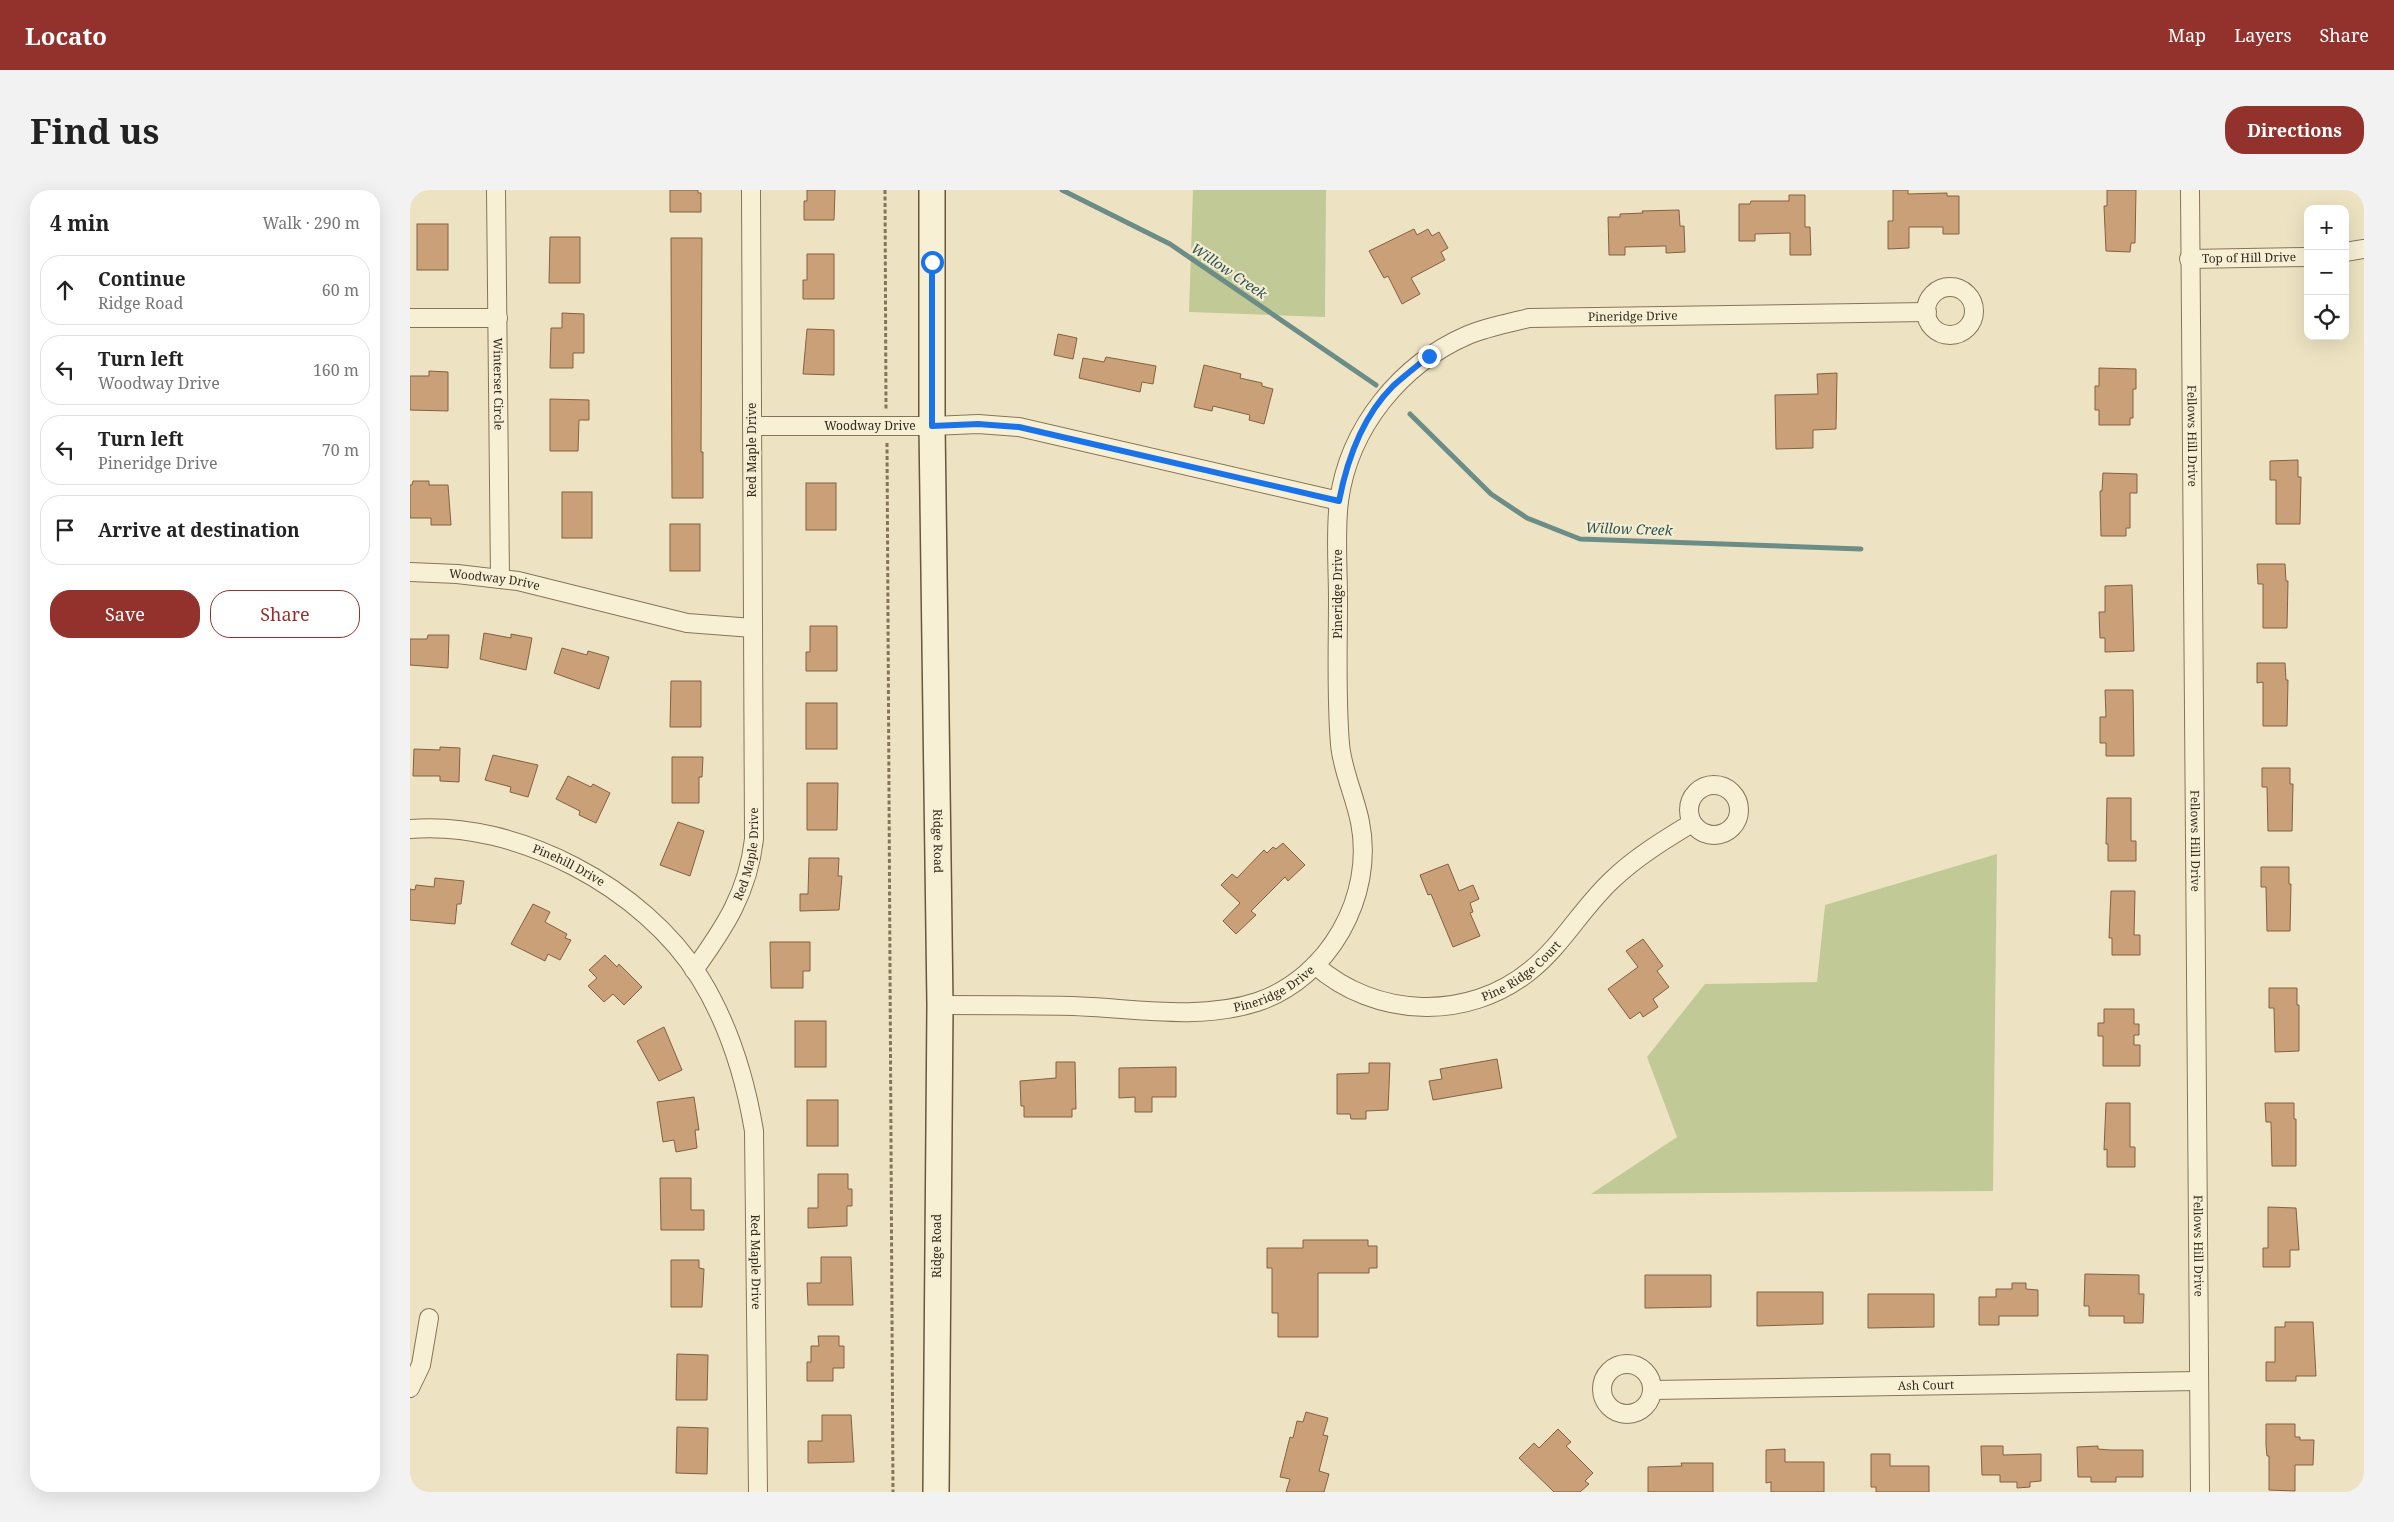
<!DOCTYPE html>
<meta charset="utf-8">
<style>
:root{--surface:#fff;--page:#f2f2f2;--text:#222;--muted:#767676;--line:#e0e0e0;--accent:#93322c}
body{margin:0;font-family:"Noto Serif",serif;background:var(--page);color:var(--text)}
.controls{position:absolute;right:15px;top:15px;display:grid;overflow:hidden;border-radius:10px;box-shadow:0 5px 20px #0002}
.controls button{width:45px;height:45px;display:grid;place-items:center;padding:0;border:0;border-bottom:1px solid var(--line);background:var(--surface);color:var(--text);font:25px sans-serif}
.stop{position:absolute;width:15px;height:15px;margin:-11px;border:4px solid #1a73e8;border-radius:50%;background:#fff}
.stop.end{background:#1a73e8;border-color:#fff;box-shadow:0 1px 5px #0008}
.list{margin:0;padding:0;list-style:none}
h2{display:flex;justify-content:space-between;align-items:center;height:65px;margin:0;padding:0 20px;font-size:21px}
h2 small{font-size:16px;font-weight:400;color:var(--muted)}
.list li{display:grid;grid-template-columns:32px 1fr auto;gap:15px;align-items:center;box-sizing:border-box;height:70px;margin:0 10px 10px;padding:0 10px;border:1px solid var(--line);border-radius:20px}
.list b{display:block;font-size:19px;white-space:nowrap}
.list p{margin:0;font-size:16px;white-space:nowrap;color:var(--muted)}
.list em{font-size:16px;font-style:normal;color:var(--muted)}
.actions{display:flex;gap:10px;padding:15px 20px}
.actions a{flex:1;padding:11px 0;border:1px solid var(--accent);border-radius:20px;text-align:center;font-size:18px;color:var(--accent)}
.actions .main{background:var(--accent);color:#fff}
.icon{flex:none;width:28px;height:28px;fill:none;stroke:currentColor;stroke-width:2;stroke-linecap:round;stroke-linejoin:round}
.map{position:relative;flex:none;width:1954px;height:1302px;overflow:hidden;border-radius:20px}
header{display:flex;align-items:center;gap:30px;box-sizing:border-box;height:70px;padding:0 25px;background:var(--accent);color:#fff}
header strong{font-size:24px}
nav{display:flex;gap:28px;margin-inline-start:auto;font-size:18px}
.intro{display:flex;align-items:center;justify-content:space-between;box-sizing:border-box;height:120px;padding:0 30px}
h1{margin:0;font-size:35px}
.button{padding:12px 22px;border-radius:20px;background:var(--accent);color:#fff;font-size:18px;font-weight:700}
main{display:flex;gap:30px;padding:0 30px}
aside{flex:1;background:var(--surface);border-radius:20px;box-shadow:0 5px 20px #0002}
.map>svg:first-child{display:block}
.green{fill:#c1ca97}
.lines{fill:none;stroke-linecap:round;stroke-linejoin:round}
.stream{stroke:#6c8d87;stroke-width:5}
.building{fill:#caa079;stroke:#846040}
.street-casing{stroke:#86745a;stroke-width:20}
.secondary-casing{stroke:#68563d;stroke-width:28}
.path{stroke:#86745a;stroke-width:3;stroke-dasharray:4 2.5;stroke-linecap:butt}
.street{stroke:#f8f0d5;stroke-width:18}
.secondary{stroke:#f8f0d5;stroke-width:25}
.route{stroke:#1a73e8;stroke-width:6}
.labels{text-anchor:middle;stroke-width:4.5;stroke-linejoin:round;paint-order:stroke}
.street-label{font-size:12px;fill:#362b1e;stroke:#f4edd2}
.water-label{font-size:14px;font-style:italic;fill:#2d5556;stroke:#f4edd2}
</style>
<header>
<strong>Locato</strong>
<nav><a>Map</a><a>Layers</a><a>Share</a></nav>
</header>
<div class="intro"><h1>Find us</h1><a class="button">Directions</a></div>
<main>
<aside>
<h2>4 min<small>Walk · 290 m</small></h2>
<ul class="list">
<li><svg class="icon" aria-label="ahead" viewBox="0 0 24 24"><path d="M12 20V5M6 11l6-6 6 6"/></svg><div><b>Continue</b><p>Ridge Road</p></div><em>60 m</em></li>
<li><svg class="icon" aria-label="left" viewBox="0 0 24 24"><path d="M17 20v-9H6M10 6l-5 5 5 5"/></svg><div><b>Turn left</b><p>Woodway Drive</p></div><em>160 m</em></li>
<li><svg class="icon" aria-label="left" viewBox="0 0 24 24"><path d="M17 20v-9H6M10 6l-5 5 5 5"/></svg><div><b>Turn left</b><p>Pineridge Drive</p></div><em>70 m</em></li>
<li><svg class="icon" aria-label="arrive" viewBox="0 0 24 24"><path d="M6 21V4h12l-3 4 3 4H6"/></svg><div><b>Arrive at destination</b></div></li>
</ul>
<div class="actions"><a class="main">Save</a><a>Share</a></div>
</aside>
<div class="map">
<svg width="1954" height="1302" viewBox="0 0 1954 1302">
<rect width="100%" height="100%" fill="#ede3c2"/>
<g class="green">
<path d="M 783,0 L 916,0 L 915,127 L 779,122 Z"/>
<path d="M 1587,664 L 1583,1001 L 1181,1004 L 1267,947 L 1237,867 L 1295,794 L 1407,792 L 1415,715 Z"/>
</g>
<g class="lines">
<g class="stream">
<path d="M 652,0 L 760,54 L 966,195"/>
<path d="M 1000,224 L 1081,304 L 1117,328 L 1170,349 L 1451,359"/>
</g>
</g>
<g class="building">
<path d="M 260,0 L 288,0 L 288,3 L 291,3 L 291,22 L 260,22 Z"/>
<path d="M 397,0 L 425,0 L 424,30 L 394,30 L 394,11 L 397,11 Z"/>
<path d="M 1483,0 L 1498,0 L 1498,4 L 1537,3 L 1537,6 L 1549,6 L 1549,44 L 1533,44 L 1533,37 L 1499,37 L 1499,58 L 1478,59 L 1478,31 L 1483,31 Z"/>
<path d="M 1697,0 L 1726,0 L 1725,53 L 1721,53 L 1720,62 L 1696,61 L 1694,16 L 1697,16 Z"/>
<path d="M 1379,5 L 1395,5 L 1395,37 L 1400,37 L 1401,65 L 1380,65 L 1380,43 L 1345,44 L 1345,51 L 1329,51 L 1329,14 L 1340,14 L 1341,11 L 1379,11 Z"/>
<path d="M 1269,20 L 1270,36 L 1274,36 L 1275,62 L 1256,63 L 1256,56 L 1215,57 L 1215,65 L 1199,65 L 1198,27 L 1210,27 L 1210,24 L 1233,23 L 1232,21 Z"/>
<rect x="7" y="34" width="31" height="46"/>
<path d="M 1004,39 L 1007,45 L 1018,39 L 1022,46 L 1029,42 L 1038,58 L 1031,62 L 1035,70 L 1001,88 L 1010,104 L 992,114 L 978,86 L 974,88 L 959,61 Z"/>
<path d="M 140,47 L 170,47 L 170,93 L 139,93 Z"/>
<path d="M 261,48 L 292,48 L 291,262 L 293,262 L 293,308 L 262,308 Z"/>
<path d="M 397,64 L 424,64 L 424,109 L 393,109 L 393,90 L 397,90 Z"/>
<path d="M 152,123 L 174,124 L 174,163 L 163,163 L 163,178 L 140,178 L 141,138 L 152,138 Z"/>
<path d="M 397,139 L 424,140 L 424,185 L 393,184 Z"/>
<path d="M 648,144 L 667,148 L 663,169 L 644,165 Z"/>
<path d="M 696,167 L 746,176 L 743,194 L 732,192 L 730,202 L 669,188 L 673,168 L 694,172 Z"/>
<path d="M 794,175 L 831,184 L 830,188 L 852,193 L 852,196 L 863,199 L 854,234 L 839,230 L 840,225 L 803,216 L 802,221 L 784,217 Z"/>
<path d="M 1689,178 L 1726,179 L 1726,199 L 1723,199 L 1723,228 L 1720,228 L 1720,235 L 1689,235 L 1689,220 L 1685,220 L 1685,196 L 1689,196 Z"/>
<path d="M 19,181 L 38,182 L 38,221 L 0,220 L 0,186 L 19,186 Z"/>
<path d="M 1427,183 L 1426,239 L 1403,240 L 1403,258 L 1366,259 L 1365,205 L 1408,204 L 1407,184 Z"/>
<path d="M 140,209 L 179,210 L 179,230 L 169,230 L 168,261 L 140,261 Z"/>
<path d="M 1888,270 L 1888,287 L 1891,287 L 1890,334 L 1866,334 L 1866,290 L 1860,290 L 1860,271 Z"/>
<path d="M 1693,283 L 1727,284 L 1727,303 L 1720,303 L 1720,338 L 1716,338 L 1716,346 L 1691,346 L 1690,301 L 1692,301 Z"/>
<path d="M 3,291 L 19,291 L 19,295 L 38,295 L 41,335 L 21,335 L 21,328 L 0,328 L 0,295 L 2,295 Z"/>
<rect x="396" y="293" width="30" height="47"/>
<rect x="152" y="302" width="30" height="46"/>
<rect x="260" y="334" width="30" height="47"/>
<path d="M 1847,374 L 1875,374 L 1876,391 L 1878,391 L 1877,438 L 1853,438 L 1853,394 L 1848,394 Z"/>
<path d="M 1722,395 L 1724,461 L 1695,462 L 1695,448 L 1690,448 L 1689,422 L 1695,422 L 1695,396 Z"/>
<path d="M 400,436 L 427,436 L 427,481 L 396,481 L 396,462 L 400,462 Z"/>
<path d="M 74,443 L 101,448 L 101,444 L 122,448 L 116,480 L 70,469 Z"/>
<path d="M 18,445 L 39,445 L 38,478 L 0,475 L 0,449 L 17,449 Z"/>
<path d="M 152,458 L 177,465 L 178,461 L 199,467 L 189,499 L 144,483 Z"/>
<path d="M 1847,473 L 1875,473 L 1876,490 L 1878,490 L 1877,536 L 1853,536 L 1853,492 L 1847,493 Z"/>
<path d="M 261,491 L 291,491 L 291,537 L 260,537 Z"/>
<path d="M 1695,500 L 1723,500 L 1724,566 L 1696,566 L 1696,553 L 1690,553 L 1690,527 L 1696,527 Z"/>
<rect x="396" y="513" width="31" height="46"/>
<path d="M 30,557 L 50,558 L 49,592 L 30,591 L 30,586 L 3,586 L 4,559 L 30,560 Z"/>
<path d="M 83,565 L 128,575 L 118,607 L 100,602 L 101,597 L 75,590 Z"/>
<path d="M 262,567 L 293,567 L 292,587 L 289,587 L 289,613 L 262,613 Z"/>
<path d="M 1852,578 L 1880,578 L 1880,594 L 1883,594 L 1882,641 L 1858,641 L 1857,597 L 1852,597 Z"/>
<path d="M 158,586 L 181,597 L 183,594 L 200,603 L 186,633 L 169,625 L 170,621 L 146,609 Z"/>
<path d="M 397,593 L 428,593 L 427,640 L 397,640 Z"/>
<path d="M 1697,608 L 1721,608 L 1721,651 L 1726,651 L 1726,671 L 1698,671 L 1698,654 L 1696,654 Z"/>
<path d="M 268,632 L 294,641 L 280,686 L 250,675 Z"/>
<path d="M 873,653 L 895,675 L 878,691 L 875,687 L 841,721 L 846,725 L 826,744 L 813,731 L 830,713 L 811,695 L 822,684 L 827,688 L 854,660 L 857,663 L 863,657 L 866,659 Z"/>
<path d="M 399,668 L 429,668 L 428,686 L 432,686 L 429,720 L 390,721 L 390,704 L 398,704 Z"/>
<path d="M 1038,674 L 1049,701 L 1063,695 L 1069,709 L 1060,713 L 1063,722 L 1060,723 L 1070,746 L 1043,757 L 1021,704 L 1018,705 L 1010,685 Z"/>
<path d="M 1851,677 L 1879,677 L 1879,694 L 1881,694 L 1880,741 L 1857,741 L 1856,697 L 1851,697 Z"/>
<path d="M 25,688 L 54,691 L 51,714 L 47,714 L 45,734 L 0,730 L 0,699 L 5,700 L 6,695 L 24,697 Z"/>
<path d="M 1701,701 L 1725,701 L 1724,745 L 1730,745 L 1730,765 L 1702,765 L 1702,748 L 1699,748 Z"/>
<path d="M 123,714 L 140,722 L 135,732 L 157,744 L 155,748 L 161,750 L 150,770 L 138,764 L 135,771 L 101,754 Z"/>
<path d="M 1233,749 L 1253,776 L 1247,781 L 1259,797 L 1243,809 L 1248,817 L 1233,827 L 1230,822 L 1220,829 L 1198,799 L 1228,777 L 1216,761 Z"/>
<path d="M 360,752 L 400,752 L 400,781 L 393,781 L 393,798 L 361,798 Z"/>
<path d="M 195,765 L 207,777 L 209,774 L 232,797 L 214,815 L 203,804 L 194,812 L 178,796 L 187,788 L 179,780 Z"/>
<path d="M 1859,798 L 1887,798 L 1887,815 L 1889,815 L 1889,861 L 1865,862 L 1864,818 L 1859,818 Z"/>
<path d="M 1694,819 L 1724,819 L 1724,834 L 1729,834 L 1729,845 L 1724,845 L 1724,855 L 1730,855 L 1730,876 L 1693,876 L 1693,846 L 1688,846 L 1688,833 L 1694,833 Z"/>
<rect x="385" y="831" width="31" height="46"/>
<path d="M 254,837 L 272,880 L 249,891 L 227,851 Z"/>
<path d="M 1087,869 L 1092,898 L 1023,910 L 1019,891 L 1032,889 L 1030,879 Z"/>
<path d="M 646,872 L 665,872 L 666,919 L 662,919 L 662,927 L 614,927 L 614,916 L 611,916 L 610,891 L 646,888 Z"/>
<path d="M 959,873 L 980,873 L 978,920 L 956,921 L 956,929 L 941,929 L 940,924 L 927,924 L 927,884 L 959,883 Z"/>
<path d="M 766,877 L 766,907 L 742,907 L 742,922 L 725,922 L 725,907 L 709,908 L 709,878 Z"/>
<path d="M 284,907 L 289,940 L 285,940 L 287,958 L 266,962 L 264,950 L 253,952 L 247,912 Z"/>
<rect x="397" y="910" width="31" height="46"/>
<path d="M 1696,913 L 1720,913 L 1720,957 L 1725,957 L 1725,977 L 1697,977 L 1697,959 L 1694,960 Z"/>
<path d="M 1855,913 L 1884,913 L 1884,929 L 1886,929 L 1886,976 L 1862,976 L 1861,932 L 1856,932 Z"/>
<path d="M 408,984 L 438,984 L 438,999 L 442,999 L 442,1016 L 437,1016 L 437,1036 L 398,1038 L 398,1018 L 408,1018 Z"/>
<path d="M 250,988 L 281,988 L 281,1020 L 294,1020 L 294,1040 L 251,1040 Z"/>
<path d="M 1858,1017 L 1886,1018 L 1889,1060 L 1880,1060 L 1880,1077 L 1853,1077 L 1853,1058 L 1858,1058 Z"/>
<path d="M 893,1050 L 958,1050 L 958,1056 L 967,1056 L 967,1078 L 959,1078 L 959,1083 L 908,1083 L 908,1147 L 868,1147 L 868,1123 L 862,1123 L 862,1078 L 857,1078 L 857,1058 L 893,1058 Z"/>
<path d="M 411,1067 L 441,1067 L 443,1115 L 398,1115 L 397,1093 L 411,1093 Z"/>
<path d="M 261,1070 L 289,1070 L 289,1078 L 294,1079 L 292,1117 L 261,1117 Z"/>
<path d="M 1675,1084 L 1729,1085 L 1729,1104 L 1734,1104 L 1733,1133 L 1714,1133 L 1714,1126 L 1679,1126 L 1679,1116 L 1674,1116 Z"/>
<path d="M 1235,1085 L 1301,1085 L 1301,1117 L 1235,1118 Z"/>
<path d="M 1602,1093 L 1616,1093 L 1616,1099 L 1628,1100 L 1628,1126 L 1589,1126 L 1589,1135 L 1569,1135 L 1569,1107 L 1586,1107 L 1586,1099 L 1602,1099 Z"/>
<path d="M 1347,1102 L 1413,1102 L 1413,1134 L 1347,1136 Z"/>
<path d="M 1458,1104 L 1524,1104 L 1524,1137 L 1458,1138 Z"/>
<path d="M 1875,1132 L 1903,1132 L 1906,1186 L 1886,1186 L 1886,1191 L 1856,1191 L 1856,1172 L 1865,1172 L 1865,1137 L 1875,1137 Z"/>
<path d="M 408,1146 L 429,1146 L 429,1156 L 434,1156 L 434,1178 L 423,1178 L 423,1191 L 397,1191 L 397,1172 L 401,1172 L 401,1156 L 409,1156 Z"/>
<path d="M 267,1164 L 298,1165 L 297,1210 L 266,1210 Z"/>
<path d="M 896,1222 L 918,1228 L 913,1245 L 918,1246 L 909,1281 L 919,1284 L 914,1302 L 876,1302 L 880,1289 L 870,1287 L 880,1247 L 883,1248 L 887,1231 L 893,1232 Z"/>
<path d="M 412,1225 L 441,1225 L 444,1272 L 398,1273 L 398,1251 L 412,1251 Z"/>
<path d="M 1856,1234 L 1885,1234 L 1885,1247 L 1890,1247 L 1890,1250 L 1904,1250 L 1903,1275 L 1885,1275 L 1885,1301 L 1859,1300 L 1859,1266 L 1857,1266 L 1856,1255 Z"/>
<path d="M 267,1237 L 298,1238 L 297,1284 L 266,1283 Z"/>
<path d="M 1148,1239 L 1161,1252 L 1156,1256 L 1183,1283 L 1175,1291 L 1179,1294 L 1170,1302 L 1144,1302 L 1109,1268 L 1124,1253 L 1129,1258 Z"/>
<path d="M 1571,1256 L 1593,1256 L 1593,1265 L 1631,1264 L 1631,1291 L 1620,1292 L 1620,1297 L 1607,1298 L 1607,1292 L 1590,1292 L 1590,1285 L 1572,1285 Z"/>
<path d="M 1688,1256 L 1688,1259 L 1700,1260 L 1733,1260 L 1733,1287 L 1706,1287 L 1706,1292 L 1681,1292 L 1681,1287 L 1668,1287 L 1667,1257 Z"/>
<path d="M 1375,1259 L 1375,1272 L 1414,1272 L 1414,1302 L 1361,1302 L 1361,1292 L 1356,1293 L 1356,1260 Z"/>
<path d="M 1461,1264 L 1480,1264 L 1480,1276 L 1519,1276 L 1519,1302 L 1466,1302 L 1466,1297 L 1461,1297 Z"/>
<path d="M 1271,1273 L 1303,1273 L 1303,1302 L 1238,1302 L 1238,1277 L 1272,1276 Z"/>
</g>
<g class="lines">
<defs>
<g id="street">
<path id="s1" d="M 86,0 L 90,389"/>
<path id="s2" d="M 1780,0 L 1790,1302"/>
<path d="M 1935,62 L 1954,59"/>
<path id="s3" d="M 1779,69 L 1898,67"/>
<circle cx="1540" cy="121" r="24"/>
<path d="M 0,128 L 88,128"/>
<path id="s4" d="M 342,236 L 522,236 L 568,234 L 609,237 L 929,311"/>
<path id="s5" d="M 0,382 L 47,384 L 108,391 L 277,433 L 343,438"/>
<circle cx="1304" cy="620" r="25"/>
<path id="s6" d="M 0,639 C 107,630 234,698 290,788 C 319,835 335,887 344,941 L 348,1302"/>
<path id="s7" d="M 905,775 C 965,828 1058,832 1121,780 C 1152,755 1172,718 1202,690 C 1226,667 1254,650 1282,633"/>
<path id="s8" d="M 284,780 C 315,737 338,702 344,649 L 341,0"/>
<path id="s9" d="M 530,815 C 574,815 618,815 663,816 C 722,818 789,831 847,812 C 919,788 965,706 950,632 C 945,606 932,580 930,554 C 926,506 928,457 928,409 C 928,377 925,343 929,311 C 939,237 991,174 1058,145 C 1077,137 1099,133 1119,128 L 1517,122"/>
<circle cx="1217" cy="1199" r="25"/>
<path d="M 0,1198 L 11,1175 L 19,1128"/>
<path id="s10" d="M 1242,1200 L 1788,1191"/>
</g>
<g id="secondary">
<path id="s11" d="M 522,0 L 522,236 L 530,815 L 526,1302"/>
</g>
</defs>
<use href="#street" class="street-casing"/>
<use href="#secondary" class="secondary-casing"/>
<g class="path">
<path d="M 475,0 L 476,219"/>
<path d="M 477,253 L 483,1302"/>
</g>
<use href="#street" class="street"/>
<use href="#secondary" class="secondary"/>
</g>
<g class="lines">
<path class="route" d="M 522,72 L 522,236 L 568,234 L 609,237 L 929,311 C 937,270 953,226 983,196 C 994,186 1007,176 1019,166"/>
</g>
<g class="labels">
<g class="street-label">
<text dy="4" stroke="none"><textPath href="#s3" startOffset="60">Top of Hill Drive</textPath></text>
<text dy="4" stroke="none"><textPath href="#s9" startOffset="1254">Pineridge Drive</textPath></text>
<text dy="4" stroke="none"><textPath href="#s1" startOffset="194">Winterset Circle</textPath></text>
<text dy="4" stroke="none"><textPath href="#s4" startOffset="118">Woodway Drive</textPath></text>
<text dy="4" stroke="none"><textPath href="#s2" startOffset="246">Fellows Hill Drive</textPath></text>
<text transform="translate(342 260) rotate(-90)" y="4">Red Maple Drive</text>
<text dy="4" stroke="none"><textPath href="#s5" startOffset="85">Woodway Drive</textPath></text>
<text transform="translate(928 404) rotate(-90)" y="4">Pineridge Drive</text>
<text dy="4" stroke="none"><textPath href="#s11" startOffset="651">Ridge Road</textPath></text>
<text dy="4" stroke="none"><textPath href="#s2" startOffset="651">Fellows Hill Drive</textPath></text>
<text dy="4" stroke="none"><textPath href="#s8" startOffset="130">Red Maple Drive</textPath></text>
<text dy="4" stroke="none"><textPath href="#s6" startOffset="165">Pinehill Drive</textPath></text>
<text dy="4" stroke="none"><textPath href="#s7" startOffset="226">Pine Ridge Court</textPath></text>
<text dy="4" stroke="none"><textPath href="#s9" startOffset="339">Pineridge Drive</textPath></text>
<text transform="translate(527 1056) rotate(-90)" y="4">Ridge Road</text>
<text dy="4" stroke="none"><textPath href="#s2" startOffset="1056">Fellows Hill Drive</textPath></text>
<text dy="4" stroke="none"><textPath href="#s6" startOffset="635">Red Maple Drive</textPath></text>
<text dy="4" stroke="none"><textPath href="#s10" startOffset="274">Ash Court</textPath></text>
</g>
<g class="water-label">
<text transform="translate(819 81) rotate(34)" y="5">Willow Creek</text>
<text transform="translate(1219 339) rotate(2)" y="5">Willow Creek</text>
</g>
</g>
</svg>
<div class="controls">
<button>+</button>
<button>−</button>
<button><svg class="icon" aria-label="locate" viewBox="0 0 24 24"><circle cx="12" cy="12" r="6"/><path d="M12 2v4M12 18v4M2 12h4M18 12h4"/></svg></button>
</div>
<div class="stop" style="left:522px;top:72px"></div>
<div class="stop end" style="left:1019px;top:166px"></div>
</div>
</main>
